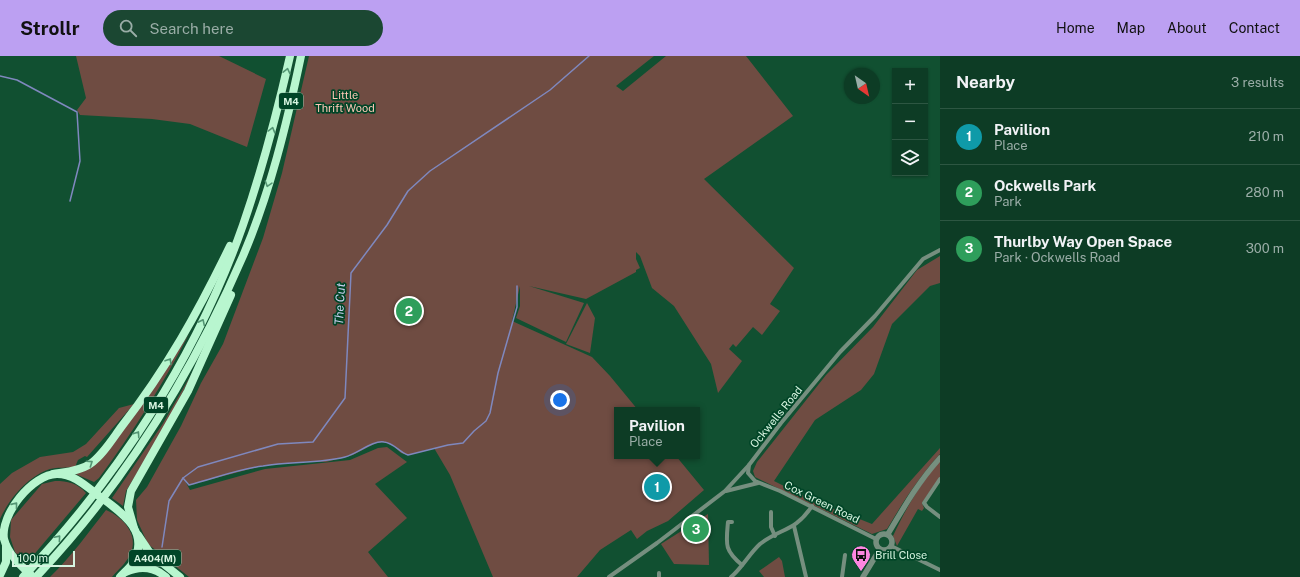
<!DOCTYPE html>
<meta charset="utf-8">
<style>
:root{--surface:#0d3c25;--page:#1b4732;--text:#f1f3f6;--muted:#9aada7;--line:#2d5642;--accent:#bca0f2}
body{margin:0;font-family:"Public Sans",sans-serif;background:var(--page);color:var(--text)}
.controls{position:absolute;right:12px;top:12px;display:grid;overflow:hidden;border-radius:0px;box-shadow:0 1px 3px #0004}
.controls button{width:36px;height:36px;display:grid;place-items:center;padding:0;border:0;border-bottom:1px solid var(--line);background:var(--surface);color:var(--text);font:20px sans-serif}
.compass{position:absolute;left:844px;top:12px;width:36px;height:36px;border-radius:50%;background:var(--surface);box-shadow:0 1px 3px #0004;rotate:146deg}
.scale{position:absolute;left:12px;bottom:10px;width:63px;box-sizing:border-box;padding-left:4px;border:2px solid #d6f4e0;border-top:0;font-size:11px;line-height:14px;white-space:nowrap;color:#d6f4e0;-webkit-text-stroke:3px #004527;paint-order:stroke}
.you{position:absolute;left:560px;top:344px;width:14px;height:14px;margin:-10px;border:3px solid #fff;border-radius:50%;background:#1a73e8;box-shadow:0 0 0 6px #1a73e833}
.badge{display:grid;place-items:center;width:26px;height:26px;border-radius:50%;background:var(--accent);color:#fff;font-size:13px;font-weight:700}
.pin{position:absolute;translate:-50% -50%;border:2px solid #fff;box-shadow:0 1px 4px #0006}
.popup{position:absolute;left:614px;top:351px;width:86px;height:52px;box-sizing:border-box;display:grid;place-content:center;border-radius:0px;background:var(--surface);filter:drop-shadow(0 1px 3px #0005);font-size:13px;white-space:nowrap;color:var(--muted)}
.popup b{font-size:15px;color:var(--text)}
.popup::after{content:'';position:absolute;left:50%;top:100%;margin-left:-8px;border:8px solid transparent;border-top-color:var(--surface)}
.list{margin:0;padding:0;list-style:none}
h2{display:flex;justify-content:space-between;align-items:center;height:52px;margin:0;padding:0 16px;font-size:17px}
h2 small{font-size:13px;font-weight:400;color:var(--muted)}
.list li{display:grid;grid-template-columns:26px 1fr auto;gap:12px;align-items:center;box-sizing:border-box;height:56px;padding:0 16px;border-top:1px solid var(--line)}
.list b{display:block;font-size:15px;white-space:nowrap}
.list p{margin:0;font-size:13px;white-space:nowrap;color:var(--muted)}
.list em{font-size:13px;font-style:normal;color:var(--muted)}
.icon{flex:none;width:22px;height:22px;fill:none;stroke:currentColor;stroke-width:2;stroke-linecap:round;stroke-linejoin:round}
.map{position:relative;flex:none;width:940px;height:521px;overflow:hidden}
header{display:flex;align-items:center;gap:24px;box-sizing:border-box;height:56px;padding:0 20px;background:var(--accent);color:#111}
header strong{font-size:19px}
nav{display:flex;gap:22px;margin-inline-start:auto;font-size:14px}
.search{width:280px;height:36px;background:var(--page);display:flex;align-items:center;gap:10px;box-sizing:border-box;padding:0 14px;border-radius:22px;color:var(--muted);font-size:15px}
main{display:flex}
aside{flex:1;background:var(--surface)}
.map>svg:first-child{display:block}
.green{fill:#6f4c42}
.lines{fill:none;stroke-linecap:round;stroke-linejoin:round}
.stream{stroke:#7f88be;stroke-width:1.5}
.minor{stroke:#768f7f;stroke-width:4}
.tertiary{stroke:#768f7f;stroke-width:5.5}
.motorway{stroke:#b8f6cf;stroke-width:8}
.oneway{stroke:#539573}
.labels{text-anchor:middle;stroke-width:3.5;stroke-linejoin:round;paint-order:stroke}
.shield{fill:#004527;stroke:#96c0a8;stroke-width:1}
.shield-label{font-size:10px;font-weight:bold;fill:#d6f4e0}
.park-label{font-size:11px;fill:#fec7b7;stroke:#004527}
.street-label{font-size:11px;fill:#d6f4e0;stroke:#004527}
.poi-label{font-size:11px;fill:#d6f4e0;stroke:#004527;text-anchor:start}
.water-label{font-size:12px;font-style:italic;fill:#cad1f1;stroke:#004527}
</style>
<header>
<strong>Strollr</strong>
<div class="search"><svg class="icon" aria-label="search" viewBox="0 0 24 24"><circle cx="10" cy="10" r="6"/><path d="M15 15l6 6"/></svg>Search here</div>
<nav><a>Home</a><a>Map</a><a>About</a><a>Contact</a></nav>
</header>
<main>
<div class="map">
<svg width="940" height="521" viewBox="0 0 940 521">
<rect width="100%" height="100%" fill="#115031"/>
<g class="green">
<path d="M 76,0 L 219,0 L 266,23 L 247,91 L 190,68 L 152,63 L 80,59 L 77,54 L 86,42 Z"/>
<path d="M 309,0 L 654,0 L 616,30 L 623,35 L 666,0 L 746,0 L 793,60 L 704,123 L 794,212 L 770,248 L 780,255 L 762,279 L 753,271 L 736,291 L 733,288 L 729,293 L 742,305 L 718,337 L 711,308 L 674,250 L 652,232 L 640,200 L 636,196 L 636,203 L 640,212 L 636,214 L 636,216 L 586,243 L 529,230 L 584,247 L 566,286 L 516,262 L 520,250 L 520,230 L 512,265 L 592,301 L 610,320 L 638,354 L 617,354 L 617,400 L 676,400 L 704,434 L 668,465 L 647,475 L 637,483 L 631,474 L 600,494 L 577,521 L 493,521 L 450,419 L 434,392 L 408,399 L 401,397 L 394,390 L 384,386 L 376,387 L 353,399 L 326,406 L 313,405 L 262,410 L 189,429 L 184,423 L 190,434 L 265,413 L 350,404 L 378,392 L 387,391 L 407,406 L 375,428 L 407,462 L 368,496 L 388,521 L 189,521 L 148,488 L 137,464 L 136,444 L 147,431 L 181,370 L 201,327 L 223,288 L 263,182 L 282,117 Z"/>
<path d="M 940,200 L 940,227 L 930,230 L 892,268 L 874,318 L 861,334 L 815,364 L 774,425 L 812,444 L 872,468 L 940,392 L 940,398 C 919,421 903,446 887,473 L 872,478 L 755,421 L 753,415 L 757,406 L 826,319 L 873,271 L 917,214 Z"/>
<path d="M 587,247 L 595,262 L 590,297 L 566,288 Z"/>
<path d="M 189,278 C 163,328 133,376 99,422 L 94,426 L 73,417 L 80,416 L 142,349 Z"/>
<path d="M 195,312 L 163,374 L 126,435 L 123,450 L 112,442 L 162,369 Z"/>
<path d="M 134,348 L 87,401 L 85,400 L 78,404 L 75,411 C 67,412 57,411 50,413 C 28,420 9,443 0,463 L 0,428 L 12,417 L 40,401 L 73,396 L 86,388 L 119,352 Z"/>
<path d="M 940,405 L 940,421 L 922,447 L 924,452 L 922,455 L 918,453 L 897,490 L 893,480 C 906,452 920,428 940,405 Z"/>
<path d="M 55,425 C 68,425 77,427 86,437 L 26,508 L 15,496 L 10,481 L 11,464 L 42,428 Z"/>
<path d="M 106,454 C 123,461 140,479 130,499 C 126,507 118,514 112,521 L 50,521 C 71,501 88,477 106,454 Z"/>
<path d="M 708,458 L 709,509 L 674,508 L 661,488 Z"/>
<path d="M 779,501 L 782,505 L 785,521 L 764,521 L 759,515 Z"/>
</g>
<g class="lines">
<g class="stream">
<path d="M 0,20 L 17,24 L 77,56 L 80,105 L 70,145"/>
<path d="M 183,422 L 189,429 C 213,423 238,413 263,410 C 290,405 318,408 345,401 C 357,398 373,384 384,386 C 394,387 399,396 408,399 L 448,389 L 463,387 L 474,375 L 486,365 L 490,357 L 498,317 L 517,251 L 517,230"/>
<path d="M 162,491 L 169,445 L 183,422 L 198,411 L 278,388 L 313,386 L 345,342 L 351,217 L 387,169 L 408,135 L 430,115 L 550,34 L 589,0"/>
</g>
<g class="minor">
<path d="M 749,409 L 748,417 L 755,425 L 780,435 L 876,483"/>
<path d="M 940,423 L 924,447 L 927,451 L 940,461"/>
<path d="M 726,435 L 758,427"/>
<path d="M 771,456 L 771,471 L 775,480"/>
<path d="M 732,466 L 728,466 C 726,488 724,494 742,509"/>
<path d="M 794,470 L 806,521"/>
<path d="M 891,490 L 940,514"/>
<path d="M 609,521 L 657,487 L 725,435 L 749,409 L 781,367 L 840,296 L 875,260 L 923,203 L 940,194"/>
<path d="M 659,521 L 659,517"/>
<path d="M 731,521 C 742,512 749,498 760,488 C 780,472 795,476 812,450"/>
<path d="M 842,521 L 845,499"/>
</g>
<g class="tertiary">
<circle cx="884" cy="486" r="8"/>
<path d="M 888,478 C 904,451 919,425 940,402"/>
<path d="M 863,521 L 880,493"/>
</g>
<g class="motorway">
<path d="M 53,418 C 65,416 80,415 90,408 C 103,399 113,382 122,370 C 167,312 198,256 230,190"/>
<path d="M 134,472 L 128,451 L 131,435 L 188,335 L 231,239"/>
<path d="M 138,479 L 150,497 L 180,521"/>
<path d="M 126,516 C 141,509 154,511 166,521"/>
<path d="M 0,519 L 6,506 L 6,490"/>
<path d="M 31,519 C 20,509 8,498 4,483 C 0,459 32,418 57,418 C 74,418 86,430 99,440 C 121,456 152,476 132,508 C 129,513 124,516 120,521"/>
<path d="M 23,521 C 118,421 197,300 243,169 C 262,114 277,57 290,0"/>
<path d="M 36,521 C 125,427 192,318 243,200 C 270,137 287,67 301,0"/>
</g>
</g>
<defs><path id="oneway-chevron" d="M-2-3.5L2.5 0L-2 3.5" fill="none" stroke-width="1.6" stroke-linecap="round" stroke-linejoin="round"/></defs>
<g class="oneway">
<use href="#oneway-chevron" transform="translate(287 15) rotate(-77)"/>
<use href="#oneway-chevron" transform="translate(272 74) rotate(-75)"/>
<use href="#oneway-chevron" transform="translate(268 128) rotate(108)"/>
<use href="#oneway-chevron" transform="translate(202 266) rotate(-64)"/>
<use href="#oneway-chevron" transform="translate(169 305) rotate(-58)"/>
<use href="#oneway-chevron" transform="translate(137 378) rotate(-56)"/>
<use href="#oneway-chevron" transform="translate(90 407) rotate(-34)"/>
<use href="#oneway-chevron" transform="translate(15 449) rotate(-51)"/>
<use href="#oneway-chevron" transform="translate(58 482) rotate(-49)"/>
</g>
<defs>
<symbol id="bus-pin" viewBox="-11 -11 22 30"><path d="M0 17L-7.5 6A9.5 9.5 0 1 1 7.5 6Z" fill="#fd86e1" stroke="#004527"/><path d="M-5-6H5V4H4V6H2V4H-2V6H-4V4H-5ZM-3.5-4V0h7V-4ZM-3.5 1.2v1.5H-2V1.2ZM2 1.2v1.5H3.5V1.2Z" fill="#111"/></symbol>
</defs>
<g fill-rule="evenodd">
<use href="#bus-pin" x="850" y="488" width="22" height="30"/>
</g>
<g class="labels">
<g class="shield">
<rect x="279" y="37" width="24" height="16" rx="3"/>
<rect x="144" y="341" width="24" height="16" rx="3"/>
<rect x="129" y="494" width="52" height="16" rx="3"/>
</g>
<g class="shield-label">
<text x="291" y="49">M4</text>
<text x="156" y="353">M4</text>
<text x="155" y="506">A404(M)</text>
</g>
<g class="park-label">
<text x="345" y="43">Little<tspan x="345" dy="13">Thrift Wood</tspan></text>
</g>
<g class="street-label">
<text transform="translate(776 361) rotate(-51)" y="4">Ockwells Road</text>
<text transform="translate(822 446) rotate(26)" y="4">Cox Green Road</text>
</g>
<g class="poi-label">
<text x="875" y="503">Brill Close</text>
</g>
<g class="water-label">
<text transform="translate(340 248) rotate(-87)" y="4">The Cut</text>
</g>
</g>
</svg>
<div class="controls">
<button>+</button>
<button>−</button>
<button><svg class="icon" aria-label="layers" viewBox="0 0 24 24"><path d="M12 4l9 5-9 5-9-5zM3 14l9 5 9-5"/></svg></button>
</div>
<svg class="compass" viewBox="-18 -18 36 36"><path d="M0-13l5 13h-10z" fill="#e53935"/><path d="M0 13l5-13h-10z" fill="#9aada7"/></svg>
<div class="scale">100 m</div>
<div class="you"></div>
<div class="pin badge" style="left:657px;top:431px;background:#0f9aa8">1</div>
<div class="popup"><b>Pavilion</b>Place</div>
<div class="pin badge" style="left:409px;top:255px;background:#2e9e5b">2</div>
<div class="pin badge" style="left:696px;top:473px;background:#2e9e5b">3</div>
</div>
<aside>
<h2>Nearby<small>3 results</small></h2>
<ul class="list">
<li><span class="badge" style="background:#0f9aa8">1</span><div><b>Pavilion</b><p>Place</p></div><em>210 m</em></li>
<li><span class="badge" style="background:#2e9e5b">2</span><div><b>Ockwells Park</b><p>Park</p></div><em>280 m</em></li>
<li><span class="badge" style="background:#2e9e5b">3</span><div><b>Thurlby Way Open Space</b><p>Park · Ockwells Road</p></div><em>300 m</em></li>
</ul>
</aside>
</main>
